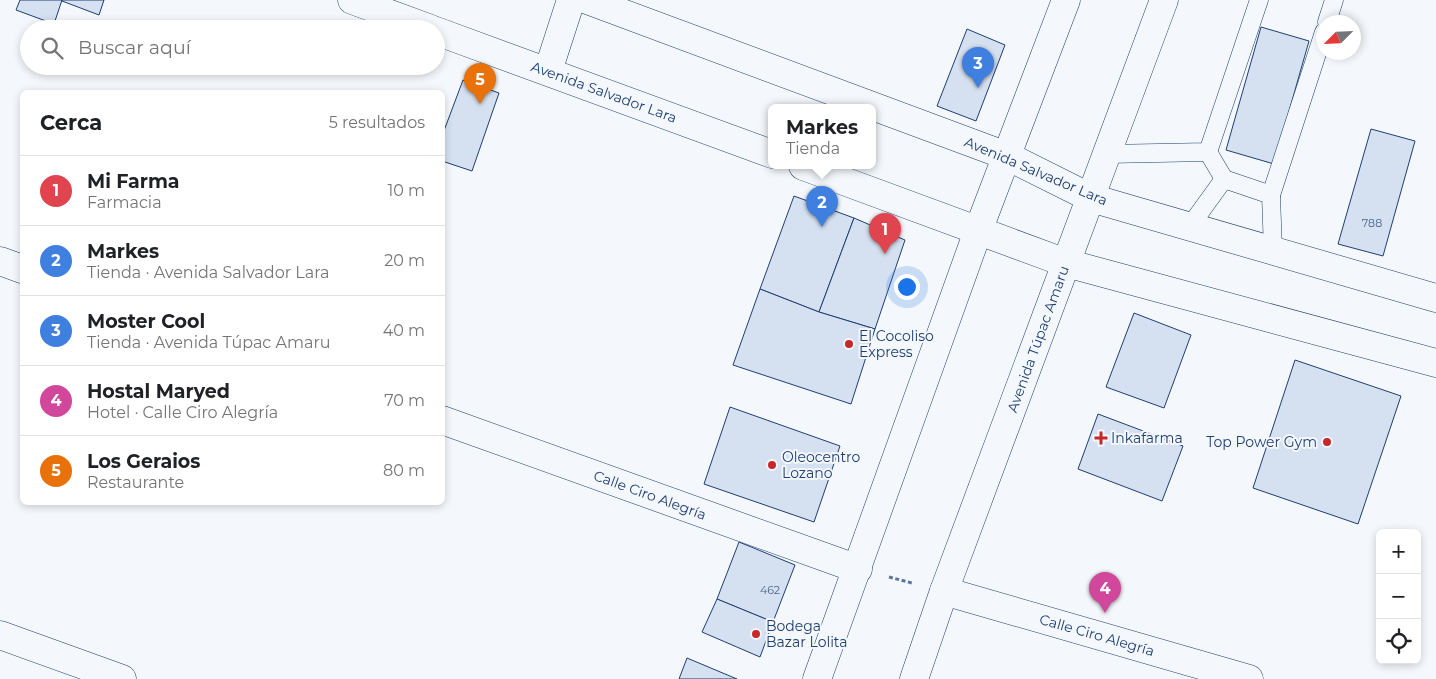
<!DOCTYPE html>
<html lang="es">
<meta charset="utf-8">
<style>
:root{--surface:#fff;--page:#f2f2f2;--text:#202124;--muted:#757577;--line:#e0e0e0;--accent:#ea580c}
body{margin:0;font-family:Montserrat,sans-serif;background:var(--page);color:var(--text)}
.controls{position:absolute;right:15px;bottom:15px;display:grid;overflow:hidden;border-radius:8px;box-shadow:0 2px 8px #0003}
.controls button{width:45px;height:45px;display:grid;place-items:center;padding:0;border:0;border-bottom:1px solid var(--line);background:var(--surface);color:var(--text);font:25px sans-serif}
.compass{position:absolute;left:1316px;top:15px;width:45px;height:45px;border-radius:50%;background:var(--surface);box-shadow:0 2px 8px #0003;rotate:246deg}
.you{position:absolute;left:906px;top:286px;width:18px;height:18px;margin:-12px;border:4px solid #fff;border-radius:50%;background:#1a73e8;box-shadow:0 0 0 8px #1a73e833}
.badge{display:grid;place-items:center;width:32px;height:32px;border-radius:50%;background:var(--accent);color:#fff;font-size:16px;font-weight:700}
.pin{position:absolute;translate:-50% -41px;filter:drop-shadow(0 1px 2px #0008)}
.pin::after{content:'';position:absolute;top:26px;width:18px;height:15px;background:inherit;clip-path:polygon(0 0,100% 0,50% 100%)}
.popup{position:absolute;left:768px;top:104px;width:108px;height:65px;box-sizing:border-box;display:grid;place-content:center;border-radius:8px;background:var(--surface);filter:drop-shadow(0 1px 4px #0005);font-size:16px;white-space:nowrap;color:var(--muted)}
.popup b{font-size:19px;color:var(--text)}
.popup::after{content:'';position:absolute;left:50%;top:100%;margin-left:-10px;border:10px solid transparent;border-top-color:var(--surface)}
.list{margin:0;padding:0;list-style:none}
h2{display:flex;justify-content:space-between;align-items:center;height:65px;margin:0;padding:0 20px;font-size:21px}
h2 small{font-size:16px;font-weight:400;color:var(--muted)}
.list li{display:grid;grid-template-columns:32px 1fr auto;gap:15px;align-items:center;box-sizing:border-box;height:70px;padding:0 20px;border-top:1px solid var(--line)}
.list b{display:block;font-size:19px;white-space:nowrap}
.list p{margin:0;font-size:16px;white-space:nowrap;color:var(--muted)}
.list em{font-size:16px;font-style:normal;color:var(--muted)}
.icon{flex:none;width:28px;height:28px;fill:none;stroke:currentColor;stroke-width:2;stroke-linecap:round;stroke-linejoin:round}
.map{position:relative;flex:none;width:1436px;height:679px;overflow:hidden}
.search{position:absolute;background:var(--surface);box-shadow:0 2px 8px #0003;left:20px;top:20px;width:425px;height:55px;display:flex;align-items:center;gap:12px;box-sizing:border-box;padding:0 18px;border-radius:28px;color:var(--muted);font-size:19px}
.panel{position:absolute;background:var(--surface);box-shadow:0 2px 8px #0003;left:20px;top:90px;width:425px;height:415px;border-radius:8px}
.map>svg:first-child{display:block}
.building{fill:#d5e0f0;stroke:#1d3f73}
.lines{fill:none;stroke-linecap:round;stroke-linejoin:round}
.lane-casing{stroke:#1d3f73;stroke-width:19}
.street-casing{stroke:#1d3f73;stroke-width:29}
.secondary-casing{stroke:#1d3f73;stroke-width:29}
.path{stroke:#5e769c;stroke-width:3;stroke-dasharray:4 2.5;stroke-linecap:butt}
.lane{stroke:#f4f7fb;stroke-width:18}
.street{stroke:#f4f7fb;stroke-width:28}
.secondary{stroke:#f4f7fb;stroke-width:28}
.poi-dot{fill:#c62828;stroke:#f4f7fb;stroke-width:2}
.labels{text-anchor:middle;stroke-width:4;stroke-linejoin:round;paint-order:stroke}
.number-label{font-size:11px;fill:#4b6792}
.street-label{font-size:14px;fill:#1d3f73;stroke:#f4f7fb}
.poi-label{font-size:14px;fill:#1d3f73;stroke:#f4f7fb;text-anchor:start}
</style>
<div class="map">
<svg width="1436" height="679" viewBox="0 0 1436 679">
<rect width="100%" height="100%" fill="#f4f7fb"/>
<g class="building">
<path d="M 20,0 L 62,0 L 54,24 L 16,10 Z"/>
<path d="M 62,0 L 104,0 L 99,15 L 62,1 Z"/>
<path d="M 1261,27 L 1309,41 L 1274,164 L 1226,150 Z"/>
<path d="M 967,29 L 1005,45 L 976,121 L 937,106 Z"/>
<path d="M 463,80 L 499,93 L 472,171 L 442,161 L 442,136 Z"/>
<path d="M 1371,129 L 1415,141 L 1383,256 L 1338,244 Z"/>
<path d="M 794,196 L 854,218 L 819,312 L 760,289 Z"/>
<path d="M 854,218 L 905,240 L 875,329 L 819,312 Z"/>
<path d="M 760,289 L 819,312 L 875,329 L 851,404 L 733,365 Z"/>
<path d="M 1134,313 L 1191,335 L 1164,408 L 1106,387 Z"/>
<path d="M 1295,360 L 1401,396 L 1358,524 L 1253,488 Z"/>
<path d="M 730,407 L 840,446 L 814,522 L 704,484 Z"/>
<path d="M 1098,414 L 1183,446 L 1162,501 L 1078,469 Z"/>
<path d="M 739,542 L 795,565 L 773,622 L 717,599 Z"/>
<path d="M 717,599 L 773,622 L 760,657 L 702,632 Z"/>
<path d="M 687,658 L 737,679 L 679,679 Z"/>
</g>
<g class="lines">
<defs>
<g id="lane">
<path d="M 1327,22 L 1334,0"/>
<path d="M 1208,152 L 1224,179"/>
<path d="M 1106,154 L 1208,152 L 1259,0"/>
<path d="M 1271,195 L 1324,32"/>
<path d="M 1190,226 L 1224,179 L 1271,195 L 1273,251"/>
</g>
<g id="street">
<path d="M 0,261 L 22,269"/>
<path d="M 442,420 L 858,569"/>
<path d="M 944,591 L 1249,679"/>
<path d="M 0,635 L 122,679"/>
</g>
<g id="secondary">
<path d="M 352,0 L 431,29"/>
<path d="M 587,0 L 1007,156 L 1091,198 L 1436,298"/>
<path d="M 436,31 L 772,154"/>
<path d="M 548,71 L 571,0"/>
<path d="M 803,166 L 1066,263 L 1436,363"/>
<path d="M 817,679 L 978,231 L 1066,0"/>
<path d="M 914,679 L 944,591 L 1164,0"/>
</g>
</defs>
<use href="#lane" class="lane-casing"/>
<use href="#street" class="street-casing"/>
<use href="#secondary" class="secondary-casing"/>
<path class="path" d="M 889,577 L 912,583"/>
<use href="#lane" class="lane"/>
<use href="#street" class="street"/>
<use href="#secondary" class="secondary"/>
</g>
<g class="poi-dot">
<circle cx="849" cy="344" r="5"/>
<path d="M1098.5 430.5h5v5h5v5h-5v5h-5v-5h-5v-5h5z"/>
<circle cx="1327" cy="442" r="5"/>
<circle cx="772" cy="465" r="5"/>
<circle cx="756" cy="634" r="5"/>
</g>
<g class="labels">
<g class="number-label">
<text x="1372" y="227">788</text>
<text x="770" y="594">462</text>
</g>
<g class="street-label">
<text transform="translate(604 92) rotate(20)" y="5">Avenida Salvador Lara</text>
<text transform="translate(1036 171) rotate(23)" y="5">Avenida Salvador Lara</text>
<text transform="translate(1038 339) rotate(-70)" y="5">Avenida Túpac Amaru</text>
<text transform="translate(650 495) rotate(20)" y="5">Calle Ciro Alegría</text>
<text transform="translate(1097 635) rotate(16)" y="5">Calle Ciro Alegría</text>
</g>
<g class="poi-label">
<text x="859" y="341">El Cocoliso<tspan x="859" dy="16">Express</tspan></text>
<text x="1111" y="443">Inkafarma</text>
<text x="1317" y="447" text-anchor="end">Top Power Gym</text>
<text x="782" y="462">Oleocentro<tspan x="782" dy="16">Lozano</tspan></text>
<text x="766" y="631">Bodega<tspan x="766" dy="16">Bazar Lolita</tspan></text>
</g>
</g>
</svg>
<div class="controls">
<button>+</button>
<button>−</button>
<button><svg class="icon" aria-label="locate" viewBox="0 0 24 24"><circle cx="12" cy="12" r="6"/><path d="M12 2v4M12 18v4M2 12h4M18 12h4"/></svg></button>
</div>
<svg class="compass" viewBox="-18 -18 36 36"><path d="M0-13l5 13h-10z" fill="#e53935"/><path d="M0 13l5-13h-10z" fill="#757577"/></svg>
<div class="you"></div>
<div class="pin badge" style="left:885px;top:254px;background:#e0444e">1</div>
<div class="pin badge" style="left:822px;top:227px;background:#3f7fe0">2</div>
<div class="popup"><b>Markes</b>Tienda</div>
<div class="pin badge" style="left:978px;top:88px;background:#3f7fe0">3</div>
<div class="pin badge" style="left:1105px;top:613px;background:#d1479c">4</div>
<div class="pin badge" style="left:480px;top:104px;background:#e8710a">5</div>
<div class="search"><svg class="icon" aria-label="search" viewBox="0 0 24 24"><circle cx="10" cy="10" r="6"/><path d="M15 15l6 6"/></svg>Buscar aquí</div>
<section class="panel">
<h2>Cerca<small>5 resultados</small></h2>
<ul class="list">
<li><span class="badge" style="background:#e0444e">1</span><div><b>Mi Farma</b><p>Farmacia</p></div><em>10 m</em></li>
<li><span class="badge" style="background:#3f7fe0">2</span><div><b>Markes</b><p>Tienda · Avenida Salvador Lara</p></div><em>20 m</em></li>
<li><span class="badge" style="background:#3f7fe0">3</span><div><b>Moster Cool</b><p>Tienda · Avenida Túpac Amaru</p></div><em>40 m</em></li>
<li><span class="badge" style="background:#d1479c">4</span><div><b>Hostal Maryed</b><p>Hotel · Calle Ciro Alegría</p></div><em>70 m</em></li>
<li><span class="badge" style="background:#e8710a">5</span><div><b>Los Geraios</b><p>Restaurante</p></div><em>80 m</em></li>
</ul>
</section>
</div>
